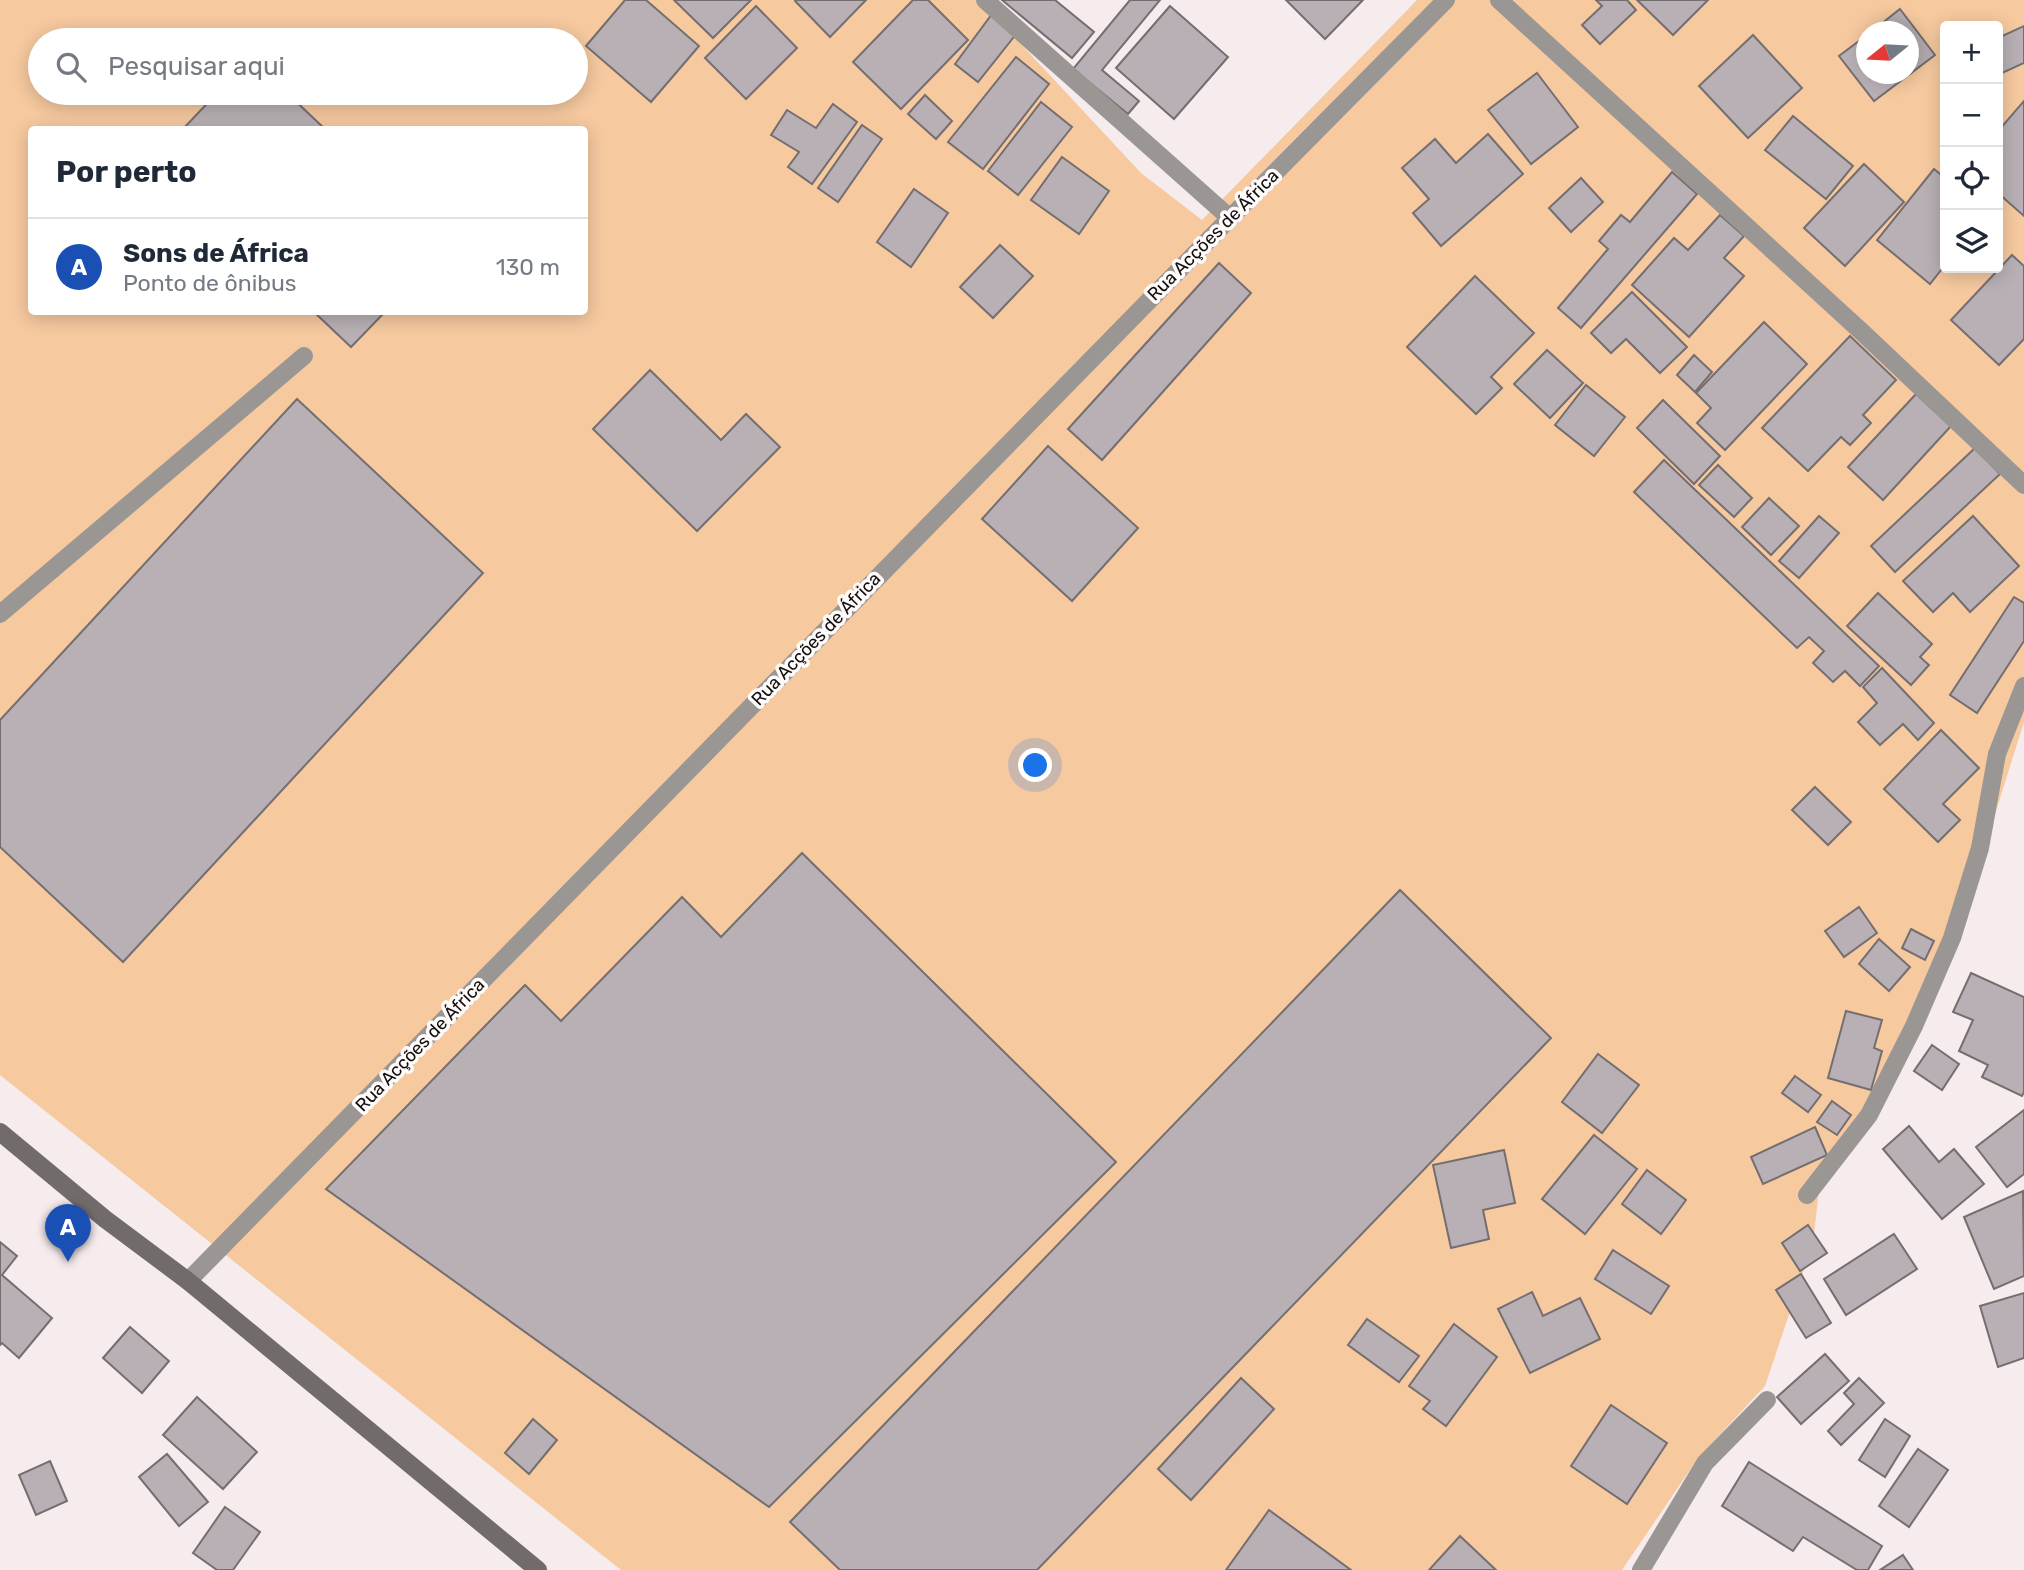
<!DOCTYPE html>
<html lang="pt">
<meta charset="utf-8">
<style>
:root{--surface:#fff;--page:#f2f2f3;--text:#1f2937;--muted:#747a83;--line:#e0e1e3;--accent:#056192}
body{margin:0;font-family:Rubik,sans-serif;background:var(--page);color:var(--text)}
.controls{position:absolute;right:21px;top:21px;display:grid;overflow:hidden;border-radius:7px;box-shadow:0 4px 18px #0003}
.controls button{width:63px;height:63px;display:grid;place-items:center;padding:0;border:0;border-bottom:2px solid var(--line);background:var(--surface);color:var(--text);font:35px sans-serif}
.compass{position:absolute;left:1856px;top:21px;width:63px;height:63px;border-radius:50%;background:var(--surface);box-shadow:0 4px 18px #0003;rotate:252deg}
.you{position:absolute;left:1036px;top:766px;width:24px;height:24px;margin:-18px;border:5px solid #fff;border-radius:50%;background:#1a73e8;box-shadow:0 0 0 10px #1a73e833}
.badge{display:grid;place-items:center;width:46px;height:46px;border-radius:50%;background:var(--accent);color:#fff;font-size:23px;font-weight:700}
.pin{position:absolute;translate:-50% -58px;filter:drop-shadow(0 2px 4px #0008)}
.pin::after{content:'';position:absolute;top:37px;width:24px;height:21px;background:inherit;clip-path:polygon(0 0,100% 0,50% 100%)}
.list{margin:0;padding:0;list-style:none}
h2{display:flex;justify-content:space-between;align-items:center;height:91px;margin:0;padding:0 28px;font-size:30px}
h2 small{font-size:23px;font-weight:400;color:var(--muted)}
.list li{display:grid;grid-template-columns:46px 1fr auto;gap:21px;align-items:center;box-sizing:border-box;height:98px;padding:0 28px;border-top:2px solid var(--line)}
.list b{display:block;font-size:26px;white-space:nowrap}
.list p{margin:0;font-size:23px;white-space:nowrap;color:var(--muted)}
.list em{font-size:23px;font-style:normal;color:var(--muted)}
.icon{flex:none;width:38px;height:38px;fill:none;stroke:currentColor;stroke-width:2;stroke-linecap:round;stroke-linejoin:round}
.map{position:relative;flex:none;width:2024px;height:1570px;overflow:hidden}
.search{position:absolute;background:var(--surface);box-shadow:0 4px 18px #0003;left:28px;top:28px;width:560px;height:77px;display:flex;align-items:center;gap:18px;box-sizing:border-box;padding:0 24px;border-radius:38px;color:var(--muted);font-size:26px}
.panel{position:absolute;background:var(--surface);box-shadow:0 4px 18px #0003;left:28px;top:126px;width:560px;height:189px;border-radius:7px}
.map>svg:first-child{display:block}
.green{fill:#f6c99f;fill-rule:evenodd}
.building{fill:#b8b0b4;stroke:#756e71;stroke-width:2}
.lines{fill:none;stroke-linecap:round;stroke-linejoin:round}
.service{stroke:#999694;stroke-width:18}
.minor{stroke:#999694;stroke-width:18}
.secondary{stroke:#716b6a;stroke-width:18}
.labels{text-anchor:middle;stroke-width:7;stroke-linejoin:round;paint-order:stroke}
.street-label{font-size:18px;fill:#110e0e;stroke:#fffbfb}
</style>
<div class="map">
<svg width="2024" height="1570" viewBox="0 0 2024 1570">
<rect width="100%" height="100%" fill="#f6eced"/>
<path class="green" d="M 0,0 L 980,0 L 1141,173 L 1202,220 L 1417,0 L 2024,0 L 2024,722 L 1943,979 L 1819,1190 L 1813,1243 L 1765,1386 L 1698,1458 L 1622,1570 L 621,1570 L 0,1075 ZM 1945,26 L 1998,26 L 1998,268 L 1945,268 ZM 1867,32 L 1909,32 L 1909,74 L 1867,74 ZM 40,40 L 576,40 L 576,93 L 40,93 ZM 32,130 L 584,130 L 584,312 L 32,312 Z"/>
<g class="building">
<path d="M 625,0 L 646,0 L 699,46 L 651,102 L 586,46 Z"/>
<path d="M 674,0 L 751,0 L 713,38 Z"/>
<path d="M 796,0 L 866,0 L 830,37 L 795,1 Z"/>
<path d="M 913,0 L 928,0 L 968,40 L 901,109 L 853,62 Z"/>
<path d="M 1002,0 L 1055,0 L 1094,32 L 1072,58 Z"/>
<path d="M 1130,0 L 1160,0 L 1102,70 L 1139,101 L 1128,114 L 1073,69 Z"/>
<path d="M 1286,0 L 1363,0 L 1325,39 Z"/>
<path d="M 1596,0 L 1627,0 L 1636,10 L 1600,44 L 1582,25 L 1602,6 Z"/>
<path d="M 1637,0 L 1708,0 L 1673,35 Z"/>
<path d="M 756,6 L 797,48 L 746,99 L 705,58 Z"/>
<path d="M 1170,6 L 1228,57 L 1174,119 L 1116,68 Z"/>
<path d="M 1900,9 L 1935,55 L 1874,101 L 1839,56 L 1867,35 L 1867,74 L 1909,74 L 1909,32 L 1871,32 Z"/>
<path d="M 992,14 L 1017,33 L 978,82 L 955,64 Z"/>
<path d="M 2024,26 L 2024,63 L 2000,74 L 1998,69 L 1998,38 Z"/>
<path d="M 1753,35 L 1802,88 L 1748,138 L 1699,86 Z"/>
<path d="M 1016,57 L 1049,84 L 983,169 L 948,142 Z"/>
<path d="M 1537,73 L 1578,127 L 1531,164 L 1488,110 Z"/>
<path d="M 217,93 L 287,93 L 326,130 L 182,130 Z"/>
<path d="M 925,95 L 952,121 L 936,139 L 908,114 Z"/>
<path d="M 2024,101 L 2024,216 L 1998,193 L 1998,131 Z"/>
<path d="M 1041,102 L 1072,127 L 1018,195 L 988,171 Z"/>
<path d="M 833,104 L 857,122 L 812,184 L 788,167 L 799,152 L 771,135 L 787,110 L 816,128 Z"/>
<path d="M 1793,116 L 1853,166 L 1826,199 L 1765,150 Z"/>
<path d="M 862,125 L 882,139 L 838,202 L 818,188 Z"/>
<path d="M 1488,134 L 1523,174 L 1441,246 L 1413,213 L 1429,199 L 1402,168 L 1435,139 L 1456,163 Z"/>
<path d="M 1062,157 L 1109,191 L 1079,234 L 1031,200 Z"/>
<path d="M 1864,164 L 1904,202 L 1845,266 L 1804,228 Z"/>
<path d="M 1934,169 L 1945,178 L 1945,265 L 1930,284 L 1877,240 Z"/>
<path d="M 1672,172 L 1697,194 L 1581,328 L 1558,308 L 1608,249 L 1599,241 L 1621,215 L 1630,222 Z"/>
<path d="M 1581,178 L 1603,202 L 1571,232 L 1549,208 Z"/>
<path d="M 914,189 L 948,213 L 911,267 L 877,242 Z"/>
<path d="M 1720,215 L 1744,236 L 1724,258 L 1744,276 L 1689,337 L 1632,285 L 1674,238 L 1688,250 Z"/>
<path d="M 1000,245 L 1033,276 L 993,318 L 960,287 Z"/>
<path d="M 2012,255 L 2024,266 L 2024,339 L 1999,365 L 1951,320 Z"/>
<path d="M 1219,263 L 1251,293 L 1102,460 L 1068,429 Z"/>
<path d="M 1475,276 L 1534,333 L 1491,377 L 1502,388 L 1476,414 L 1407,347 Z"/>
<path d="M 1632,292 L 1687,347 L 1660,373 L 1626,339 L 1611,353 L 1591,333 Z"/>
<path d="M 314,312 L 385,312 L 351,347 Z"/>
<path d="M 1764,322 L 1807,364 L 1725,450 L 1697,423 L 1711,408 L 1696,393 Z"/>
<path d="M 1850,336 L 1896,380 L 1863,415 L 1871,423 L 1850,445 L 1841,437 L 1808,471 L 1762,428 Z"/>
<path d="M 1547,350 L 1583,383 L 1550,418 L 1514,384 Z"/>
<path d="M 1694,355 L 1712,372 L 1695,392 L 1677,375 Z"/>
<path d="M 650,370 L 721,440 L 746,414 L 780,447 L 697,531 L 593,429 Z"/>
<path d="M 1586,385 L 1625,417 L 1594,456 L 1555,425 Z"/>
<path d="M 1916,394 L 1951,426 L 1883,500 L 1848,467 Z"/>
<path d="M 297,399 L 483,573 L 123,962 L 0,847 L 0,720 Z"/>
<path d="M 1663,400 L 1720,456 L 1694,484 L 1637,428 Z"/>
<path d="M 1048,446 L 1138,528 L 1072,601 L 982,519 Z"/>
<path d="M 1975,448 L 2000,474 L 1895,572 L 1871,546 Z"/>
<path d="M 1664,460 L 1879,666 L 1860,686 L 1845,671 L 1833,682 L 1813,663 L 1824,651 L 1809,637 L 1797,648 L 1634,492 Z"/>
<path d="M 1718,465 L 1752,498 L 1734,517 L 1699,485 Z"/>
<path d="M 1769,498 L 1799,526 L 1771,555 L 1742,527 Z"/>
<path d="M 1819,516 L 1839,533 L 1799,578 L 1779,561 Z"/>
<path d="M 1973,516 L 2019,566 L 1970,612 L 1953,593 L 1933,612 L 1903,581 Z"/>
<path d="M 1878,593 L 1932,644 L 1920,657 L 1929,665 L 1911,685 L 1847,626 Z"/>
<path d="M 2014,597 L 2024,603 L 2024,641 L 1977,713 L 1950,695 Z"/>
<path d="M 1882,668 L 1934,723 L 1918,740 L 1903,724 L 1880,745 L 1858,722 L 1877,703 L 1863,687 Z"/>
<path d="M 1941,730 L 1979,768 L 1943,804 L 1960,820 L 1938,842 L 1884,789 Z"/>
<path d="M 1815,787 L 1851,822 L 1828,845 L 1792,810 Z"/>
<path d="M 802,853 L 1116,1162 L 769,1507 L 326,1189 L 525,985 L 561,1021 L 682,897 L 721,937 Z"/>
<path d="M 1400,890 L 1551,1038 L 1037,1570 L 840,1570 L 790,1522 Z"/>
<path d="M 1859,907 L 1877,933 L 1844,957 L 1825,931 Z"/>
<path d="M 1911,929 L 1934,941 L 1925,960 L 1902,948 Z"/>
<path d="M 1879,939 L 1910,967 L 1889,991 L 1859,964 Z"/>
<path d="M 1971,973 L 2024,997 L 2024,1092 L 2022,1096 L 1982,1077 L 1988,1065 L 1959,1051 L 1973,1020 L 1953,1012 Z"/>
<path d="M 1846,1011 L 1882,1020 L 1874,1048 L 1882,1051 L 1871,1090 L 1828,1078 Z"/>
<path d="M 1932,1045 L 1959,1064 L 1942,1090 L 1914,1071 Z"/>
<path d="M 1598,1054 L 1639,1085 L 1602,1133 L 1562,1102 Z"/>
<path d="M 1795,1076 L 1821,1095 L 1808,1112 L 1782,1093 Z"/>
<path d="M 1832,1101 L 1851,1115 L 1837,1135 L 1817,1122 Z"/>
<path d="M 2024,1110 L 2024,1174 L 2007,1187 L 1976,1147 Z"/>
<path d="M 1909,1126 L 1939,1162 L 1954,1149 L 1984,1184 L 1942,1219 L 1883,1149 Z"/>
<path d="M 1815,1127 L 1827,1155 L 1763,1184 L 1751,1157 Z"/>
<path d="M 1594,1135 L 1637,1169 L 1585,1234 L 1542,1199 Z"/>
<path d="M 1504,1150 L 1515,1203 L 1483,1210 L 1489,1239 L 1451,1248 L 1433,1165 Z"/>
<path d="M 1647,1170 L 1686,1200 L 1661,1234 L 1622,1204 Z"/>
<path d="M 2023,1191 L 2024,1276 L 1994,1289 L 1964,1217 Z"/>
<path d="M 1808,1225 L 1827,1253 L 1800,1271 L 1782,1243 Z"/>
<path d="M 1894,1234 L 1917,1269 L 1846,1315 L 1824,1279 Z"/>
<path d="M 0,1242 L 17,1256 L 2,1275 L 52,1318 L 19,1358 L 2,1343 L 0,1345 Z"/>
<path d="M 1613,1250 L 1669,1286 L 1651,1314 L 1595,1279 Z"/>
<path d="M 1801,1274 L 1831,1323 L 1806,1338 L 1776,1290 Z"/>
<path d="M 1532,1292 L 1543,1316 L 1580,1298 L 1600,1339 L 1530,1373 L 1498,1309 Z"/>
<path d="M 2024,1293 L 2024,1358 L 1998,1367 L 1980,1306 Z"/>
<path d="M 1367,1319 L 1419,1356 L 1399,1382 L 1348,1345 Z"/>
<path d="M 1454,1324 L 1497,1357 L 1446,1426 L 1423,1409 L 1430,1401 L 1409,1386 Z"/>
<path d="M 130,1327 L 169,1361 L 142,1393 L 103,1358 Z"/>
<path d="M 1825,1354 L 1849,1381 L 1801,1424 L 1777,1397 Z"/>
<path d="M 1241,1378 L 1274,1409 L 1191,1500 L 1158,1469 Z"/>
<path d="M 1859,1378 L 1884,1403 L 1841,1445 L 1828,1431 L 1854,1404 L 1844,1393 Z"/>
<path d="M 197,1397 L 257,1452 L 223,1489 L 163,1435 Z"/>
<path d="M 1611,1405 L 1667,1443 L 1627,1504 L 1571,1466 Z"/>
<path d="M 533,1419 L 557,1440 L 529,1474 L 505,1453 Z"/>
<path d="M 1885,1419 L 1910,1436 L 1885,1477 L 1859,1460 Z"/>
<path d="M 1918,1449 L 1948,1470 L 1909,1527 L 1879,1506 Z"/>
<path d="M 167,1454 L 208,1502 L 179,1526 L 139,1477 Z"/>
<path d="M 50,1461 L 67,1501 L 36,1515 L 19,1475 Z"/>
<path d="M 1749,1462 L 1882,1546 L 1868,1570 L 1857,1570 L 1803,1537 L 1793,1551 L 1722,1506 Z"/>
<path d="M 225,1507 L 260,1532 L 233,1570 L 217,1570 L 193,1553 Z"/>
<path d="M 1269,1510 L 1351,1570 L 1226,1570 Z"/>
<path d="M 1460,1536 L 1496,1570 L 1429,1570 Z"/>
<path d="M 1903,1555 L 1913,1570 L 1880,1570 Z"/>
</g>
<g class="lines">
<path class="service" d="M 0,614 L 304,356"/>
<g class="minor">
<path d="M 985,0 L 1230,218"/>
<path d="M 1499,0 L 1863,333 L 2024,485"/>
<path d="M 1807,1195 L 1869,1115 L 1914,1026 L 1952,938 L 1980,848 L 1997,754 L 2024,686"/>
<path d="M 188,1281 L 1230,218 L 1446,0"/>
<path d="M 1641,1570 L 1705,1463 L 1767,1400"/>
</g>
<path class="secondary" d="M 0,1132 L 105,1219 L 188,1281 L 538,1570"/>
</g>
<g class="labels">
<g class="street-label">
<text transform="translate(1213 235) rotate(-45)" y="6">Rua Acções de África</text>
<text transform="translate(816 639) rotate(-46)" y="6">Rua Acções de África</text>
<text transform="translate(420 1045) rotate(-46)" y="6">Rua Acções de África</text>
</g>
</g>
</svg>
<div class="controls">
<button>+</button>
<button>−</button>
<button><svg class="icon" aria-label="locate" viewBox="0 0 24 24"><circle cx="12" cy="12" r="6"/><path d="M12 2v4M12 18v4M2 12h4M18 12h4"/></svg></button>
<button><svg class="icon" aria-label="layers" viewBox="0 0 24 24"><path d="M12 4l9 5-9 5-9-5zM3 14l9 5 9-5"/></svg></button>
</div>
<svg class="compass" viewBox="-18 -18 36 36"><path d="M0-13l5 13h-10z" fill="#e53935"/><path d="M0 13l5-13h-10z" fill="#747a83"/></svg>
<div class="you"></div>
<div class="pin badge" style="left:68px;top:1262px;background:#1a4fb4">A</div>
<div class="search"><svg class="icon" aria-label="search" viewBox="0 0 24 24"><circle cx="10" cy="10" r="6"/><path d="M15 15l6 6"/></svg>Pesquisar aqui</div>
<section class="panel">
<h2>Por perto<small></small></h2>
<ul class="list">
<li><span class="badge" style="background:#1a4fb4">A</span><div><b>Sons de África</b><p>Ponto de ônibus</p></div><em>130 m</em></li>
</ul>
</section>
</div>
